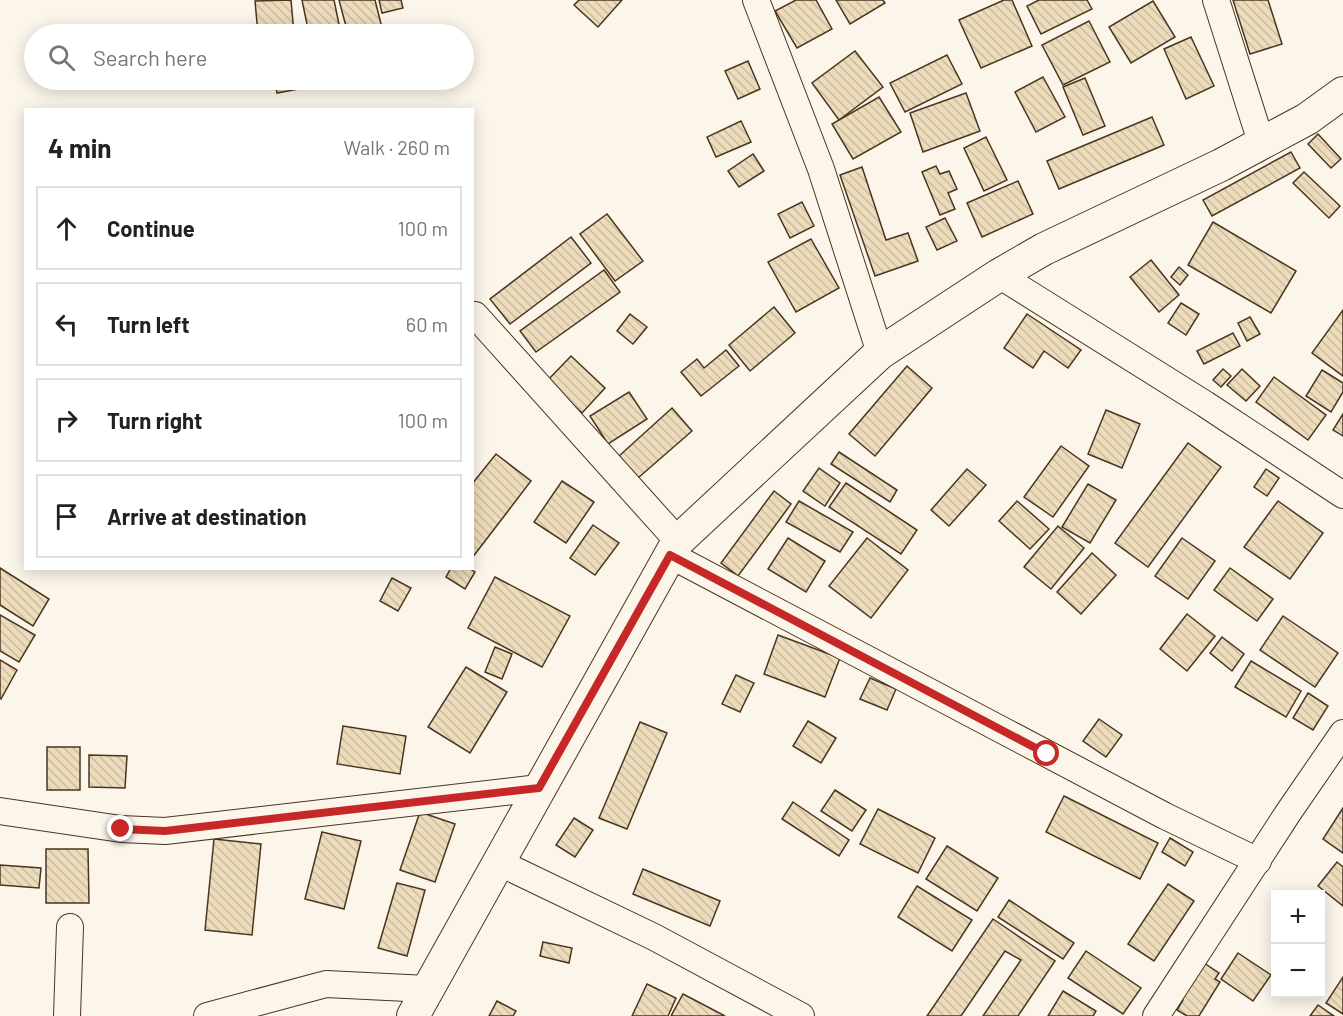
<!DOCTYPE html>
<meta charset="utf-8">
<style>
:root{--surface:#fff;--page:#f6f6f6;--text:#222;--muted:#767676;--line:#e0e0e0}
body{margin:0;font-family:Barlow,sans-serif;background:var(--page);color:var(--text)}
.controls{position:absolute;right:18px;bottom:18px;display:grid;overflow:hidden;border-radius:0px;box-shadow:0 3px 15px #0003}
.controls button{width:54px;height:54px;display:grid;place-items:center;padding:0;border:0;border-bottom:2px solid var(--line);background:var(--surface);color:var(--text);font:30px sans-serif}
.stop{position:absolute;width:18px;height:18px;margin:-14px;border:4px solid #c62828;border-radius:50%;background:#fff}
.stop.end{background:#c62828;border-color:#fff;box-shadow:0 2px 6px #0008}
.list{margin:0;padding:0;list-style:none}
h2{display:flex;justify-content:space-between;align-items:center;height:78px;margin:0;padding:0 24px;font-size:26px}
h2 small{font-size:20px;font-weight:400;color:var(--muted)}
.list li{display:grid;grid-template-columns:39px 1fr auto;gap:18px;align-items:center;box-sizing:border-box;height:84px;margin:0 12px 12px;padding:0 12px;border:2px solid var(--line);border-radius:0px}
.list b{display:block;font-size:22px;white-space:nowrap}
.list em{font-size:20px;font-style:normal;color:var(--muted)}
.icon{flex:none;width:33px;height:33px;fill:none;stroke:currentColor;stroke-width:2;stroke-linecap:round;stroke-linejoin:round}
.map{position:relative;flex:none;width:1343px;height:1016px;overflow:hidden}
.search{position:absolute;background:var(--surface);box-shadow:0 3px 15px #0003;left:24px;top:24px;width:450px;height:66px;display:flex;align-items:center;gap:15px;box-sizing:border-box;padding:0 21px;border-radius:33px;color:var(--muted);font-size:22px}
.panel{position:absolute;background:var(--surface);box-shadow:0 3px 15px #0003;left:24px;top:108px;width:450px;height:462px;border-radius:0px}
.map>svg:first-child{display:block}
.building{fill:url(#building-back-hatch);stroke:#4a3520;stroke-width:1.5}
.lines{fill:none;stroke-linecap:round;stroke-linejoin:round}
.minor-casing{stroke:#4a3520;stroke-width:28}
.tertiary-casing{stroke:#4a3520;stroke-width:34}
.minor{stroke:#fbf6e9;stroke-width:26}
.tertiary{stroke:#fbf6e9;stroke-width:32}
.route{stroke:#c62828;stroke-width:8}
</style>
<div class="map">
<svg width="1343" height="1016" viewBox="0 0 1343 1016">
<defs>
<pattern id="building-back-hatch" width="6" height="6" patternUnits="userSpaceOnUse" patternTransform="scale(1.5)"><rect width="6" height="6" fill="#ecdcbc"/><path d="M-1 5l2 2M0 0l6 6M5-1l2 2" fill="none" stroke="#ccbda1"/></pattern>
</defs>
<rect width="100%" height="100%" fill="#fbf6e9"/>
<g class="building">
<path d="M 291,0 L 294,34 L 258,34 L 255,1 Z"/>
<path d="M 302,0 L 334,0 L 341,34 L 309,34 Z"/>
<path d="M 339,0 L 375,0 L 382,28 L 356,34 L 348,34 Z"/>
<path d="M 379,0 L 401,0 L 403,8 L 382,13 Z"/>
<path d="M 579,0 L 622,0 L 598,27 L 574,5 Z"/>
<path d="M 796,0 L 816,0 L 832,29 L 797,48 L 775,11 Z"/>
<path d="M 836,0 L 883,0 L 885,3 L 850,24 Z"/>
<path d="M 1004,0 L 1012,0 L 1032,46 L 981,68 L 959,20 Z"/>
<path d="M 1039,0 L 1087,0 L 1092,9 L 1041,34 L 1027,6 Z"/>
<path d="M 1233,0 L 1268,0 L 1282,44 L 1250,54 Z"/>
<path d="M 1153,1 L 1175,37 L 1131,63 L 1109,27 Z"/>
<path d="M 1089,21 L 1110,62 L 1063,85 L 1042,45 Z"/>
<path d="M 1191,37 L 1214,86 L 1186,99 L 1164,49 Z"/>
<path d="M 855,51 L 883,87 L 839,120 L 812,83 Z"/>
<path d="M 947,55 L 962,84 L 905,112 L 890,83 Z"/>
<path d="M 748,61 L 760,89 L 738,99 L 725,71 Z"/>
<path d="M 1043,77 L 1065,117 L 1036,132 L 1015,92 Z"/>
<path d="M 1085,78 L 1105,126 L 1083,135 L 1063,87 Z"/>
<path d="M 275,80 L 302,80 L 304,88 L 277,93 Z"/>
<path d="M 966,93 L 980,131 L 923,152 L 910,113 Z"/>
<path d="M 879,97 L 901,132 L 853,159 L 832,124 Z"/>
<path d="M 1152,117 L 1164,145 L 1059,189 L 1047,161 Z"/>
<path d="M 741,121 L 751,142 L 716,157 L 707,137 Z"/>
<path d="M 1318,134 L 1341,159 L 1331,168 L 1308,144 Z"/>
<path d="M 986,137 L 1007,180 L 984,191 L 964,148 Z"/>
<path d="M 1291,152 L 1300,168 L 1212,216 L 1203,200 Z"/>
<path d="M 753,154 L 764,171 L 739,187 L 728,171 Z"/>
<path d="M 936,166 L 940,174 L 949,171 L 957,189 L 948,193 L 955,209 L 940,215 L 922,172 Z"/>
<path d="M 862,167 L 886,240 L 908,233 L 918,261 L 875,276 L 840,175 Z"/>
<path d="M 1304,172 L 1340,206 L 1329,218 L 1293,183 Z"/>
<path d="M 1018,181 L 1033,214 L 982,237 L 967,203 Z"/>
<path d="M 802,202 L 814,226 L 790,238 L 778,214 Z"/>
<path d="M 607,214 L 643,261 L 615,281 L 580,234 Z"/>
<path d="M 945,218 L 957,241 L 937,250 L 926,227 Z"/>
<path d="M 1213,222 L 1296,271 L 1271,313 L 1188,265 Z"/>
<path d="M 571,237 L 591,263 L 510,324 L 490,299 Z"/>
<path d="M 811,239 L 839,288 L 796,312 L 768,262 Z"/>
<path d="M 1151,260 L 1179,295 L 1159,312 L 1130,277 Z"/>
<path d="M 1179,267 L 1188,275 L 1180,285 L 1171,277 Z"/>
<path d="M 604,270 L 620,292 L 536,352 L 520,331 Z"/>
<path d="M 1181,303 L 1199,314 L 1186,335 L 1168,323 Z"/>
<path d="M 774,307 L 795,333 L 750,371 L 729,345 Z"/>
<path d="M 1343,310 L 1343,376 L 1312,353 Z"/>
<path d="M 630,314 L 647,327 L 633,344 L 617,331 Z"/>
<path d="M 1027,314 L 1081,350 L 1068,368 L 1044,351 L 1033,368 L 1004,348 Z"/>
<path d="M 1250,317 L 1260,334 L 1247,341 L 1238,323 Z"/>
<path d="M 1233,333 L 1240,346 L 1204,364 L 1197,351 Z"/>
<path d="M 726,350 L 739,366 L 701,396 L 681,372 L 697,359 L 704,368 Z"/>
<path d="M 571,356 L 605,388 L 582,413 L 547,381 Z"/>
<path d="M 907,366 L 932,388 L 875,456 L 849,434 Z"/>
<path d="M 1223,369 L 1231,376 L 1221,387 L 1213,380 Z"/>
<path d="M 1242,369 L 1260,386 L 1246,401 L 1227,385 Z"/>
<path d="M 1322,370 L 1343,383 L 1343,392 L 1331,412 L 1306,396 Z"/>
<path d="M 1274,377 L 1326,415 L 1308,440 L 1256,402 Z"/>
<path d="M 629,392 L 647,419 L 608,444 L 590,416 Z"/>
<path d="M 672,408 L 692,431 L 638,478 L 619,456 Z"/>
<path d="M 1106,410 L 1140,424 L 1122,468 L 1088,454 Z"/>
<path d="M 1343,414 L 1343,436 L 1333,430 Z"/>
<path d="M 1188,443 L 1221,467 L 1148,567 L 1115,543 Z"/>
<path d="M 1061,446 L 1089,466 L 1053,517 L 1024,497 Z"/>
<path d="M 839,452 L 897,490 L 890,502 L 831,464 Z"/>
<path d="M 496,454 L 531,481 L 472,558 L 472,484 Z"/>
<path d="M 819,468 L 840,483 L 825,506 L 803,491 Z"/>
<path d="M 967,469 L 986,485 L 949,526 L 931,510 Z"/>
<path d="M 1266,469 L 1279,478 L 1267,496 L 1254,487 Z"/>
<path d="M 562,481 L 594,502 L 566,543 L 534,522 Z"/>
<path d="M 846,483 L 917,530 L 901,554 L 829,507 Z"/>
<path d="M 1088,484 L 1116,500 L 1090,543 L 1062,527 Z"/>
<path d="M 774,491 L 791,504 L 738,576 L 721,563 Z"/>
<path d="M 799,501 L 853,532 L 840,552 L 786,522 Z"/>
<path d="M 1017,501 L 1049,529 L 1030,549 L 999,521 Z"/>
<path d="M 1278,501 L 1323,533 L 1290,579 L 1244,547 Z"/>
<path d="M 593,525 L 619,543 L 595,575 L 570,558 Z"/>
<path d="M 1058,526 L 1084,548 L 1051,589 L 1024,567 Z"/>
<path d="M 788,538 L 825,561 L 806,592 L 768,569 Z"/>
<path d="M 867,538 L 908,570 L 871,618 L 829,586 Z"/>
<path d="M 1182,538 L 1215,561 L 1188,599 L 1155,576 Z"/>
<path d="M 1092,553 L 1116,575 L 1081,614 L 1057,592 Z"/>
<path d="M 0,568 L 49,599 L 33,626 L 0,605 Z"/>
<path d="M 451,568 L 469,568 L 475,572 L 465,589 L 446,577 Z"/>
<path d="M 1230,568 L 1273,599 L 1257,621 L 1214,590 Z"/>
<path d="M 495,577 L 570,616 L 542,667 L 468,628 Z"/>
<path d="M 392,578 L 411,588 L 398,611 L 380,601 Z"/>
<path d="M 1187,614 L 1215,636 L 1187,671 L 1160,649 Z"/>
<path d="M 0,615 L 35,635 L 19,662 L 0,651 Z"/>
<path d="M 1283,616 L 1338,653 L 1315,687 L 1260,650 Z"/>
<path d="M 778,635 L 840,658 L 825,697 L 764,674 Z"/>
<path d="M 1222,637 L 1244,654 L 1232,671 L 1210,653 Z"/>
<path d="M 495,647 L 512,654 L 502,679 L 485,672 Z"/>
<path d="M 0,660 L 17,670 L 1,699 L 0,698 Z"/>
<path d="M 1251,661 L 1301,691 L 1286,717 L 1235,687 Z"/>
<path d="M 466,667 L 507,692 L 470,753 L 428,727 Z"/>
<path d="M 736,675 L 754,683 L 740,712 L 722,704 Z"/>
<path d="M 870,678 L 896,689 L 887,710 L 860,699 Z"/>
<path d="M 1308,693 L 1328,706 L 1313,730 L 1293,718 Z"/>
<path d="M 1099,719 L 1122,735 L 1106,757 L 1083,741 Z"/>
<path d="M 808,721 L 836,738 L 821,763 L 793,746 Z"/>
<path d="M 640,722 L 667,733 L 627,829 L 599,818 Z"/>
<path d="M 343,726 L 406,736 L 400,774 L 337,764 Z"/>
<rect x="47" y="747" width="33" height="43"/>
<path d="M 89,755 L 127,756 L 125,788 L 89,787 Z"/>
<path d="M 835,790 L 866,810 L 852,831 L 821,811 Z"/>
<path d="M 1064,796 L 1158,843 L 1140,879 L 1046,832 Z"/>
<path d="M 793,802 L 849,840 L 839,856 L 782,819 Z"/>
<path d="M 1343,808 L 1343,853 L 1323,839 Z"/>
<path d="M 878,809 L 935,838 L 918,873 L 860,844 Z"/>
<path d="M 420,812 L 455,824 L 435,882 L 400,870 Z"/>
<path d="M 574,818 L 593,830 L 575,857 L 556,845 Z"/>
<path d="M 322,832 L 361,841 L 344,909 L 305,899 Z"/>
<path d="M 1170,838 L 1193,852 L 1185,866 L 1162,852 Z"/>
<path d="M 214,839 L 261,844 L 252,935 L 205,930 Z"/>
<path d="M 947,846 L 998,878 L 977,911 L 926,879 Z"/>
<path d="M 46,849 L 88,849 L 89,903 L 46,903 Z"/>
<path d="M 1337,862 L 1343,867 L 1343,906 L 1318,886 Z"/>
<path d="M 0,865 L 41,868 L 39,888 L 0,885 Z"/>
<path d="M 643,869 L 720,901 L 710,926 L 633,894 Z"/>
<path d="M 397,883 L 425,890 L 407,956 L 378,948 Z"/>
<path d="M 1168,884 L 1194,901 L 1154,961 L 1128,944 Z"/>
<path d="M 917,886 L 972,920 L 952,951 L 898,917 Z"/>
<path d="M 1009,900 L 1074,943 L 1063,959 L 998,917 Z"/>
<path d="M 993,919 L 1055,961 L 1018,1016 L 983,1016 L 1021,960 L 1005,951 L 961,1016 L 927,1016 Z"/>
<path d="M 543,942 L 572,948 L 569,963 L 540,956 Z"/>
<path d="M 1086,951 L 1141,988 L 1123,1014 L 1068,978 Z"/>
<path d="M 1238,953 L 1271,975 L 1253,1001 L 1221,979 Z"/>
<path d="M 1201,961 L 1219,973 L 1215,979 L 1220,982 L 1199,1016 L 1187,1016 L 1177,1010 L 1183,1000 L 1178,997 Z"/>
<path d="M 1343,977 L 1343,1014 L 1326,1003 Z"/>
<path d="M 647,984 L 676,998 L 668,1016 L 632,1016 Z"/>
<path d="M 1063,991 L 1096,1011 L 1093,1016 L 1048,1016 Z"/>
<path d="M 683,994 L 725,1016 L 671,1016 Z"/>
<path d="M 497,1001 L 516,1011 L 513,1016 L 489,1016 Z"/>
<path d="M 1318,1005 L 1334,1016 L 1310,1016 Z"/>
</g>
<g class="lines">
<defs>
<g id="minor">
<path d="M 756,0 L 821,169 L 880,353"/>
<path d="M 1216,0 L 1261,142"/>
<path d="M 999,275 L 1205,404 L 1343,495"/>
<path d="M 475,315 L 678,541"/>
<path d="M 670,555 L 1165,816 L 1258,861"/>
<path d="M 0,811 L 121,829 L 165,831 L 539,788"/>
<path d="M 500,863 L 654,937 L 801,1016"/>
<path d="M 67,1016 L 70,927"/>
<path d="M 207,1016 L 326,984 L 428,989"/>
<path d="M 1156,1016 L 1288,813 L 1343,733"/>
</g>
<path id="tertiary" d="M 413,1016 L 678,541 L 880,353 L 999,275 L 1044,249 L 1221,165 L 1307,119 L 1343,93"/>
</defs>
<use href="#minor" class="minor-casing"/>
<use href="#tertiary" class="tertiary-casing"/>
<use href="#minor" class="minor"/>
<use href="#tertiary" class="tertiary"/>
</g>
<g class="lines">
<path class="route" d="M 121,829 L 165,831 L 539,788 L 670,555 L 1047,754"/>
</g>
</svg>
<div class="controls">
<button>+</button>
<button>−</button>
</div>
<div class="stop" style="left:1047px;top:754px"></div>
<div class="stop end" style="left:121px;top:829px"></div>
<div class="search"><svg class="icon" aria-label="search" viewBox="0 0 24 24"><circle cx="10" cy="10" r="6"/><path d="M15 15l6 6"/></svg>Search here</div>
<section class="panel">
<h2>4 min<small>Walk · 260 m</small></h2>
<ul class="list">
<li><svg class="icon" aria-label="ahead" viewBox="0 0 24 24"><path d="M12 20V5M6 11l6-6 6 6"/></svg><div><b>Continue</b></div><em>100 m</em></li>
<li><svg class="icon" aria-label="left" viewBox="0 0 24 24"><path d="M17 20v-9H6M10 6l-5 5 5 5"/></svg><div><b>Turn left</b></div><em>60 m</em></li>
<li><svg class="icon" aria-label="right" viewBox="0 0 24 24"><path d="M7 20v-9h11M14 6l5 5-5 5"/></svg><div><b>Turn right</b></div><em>100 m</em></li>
<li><svg class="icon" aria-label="arrive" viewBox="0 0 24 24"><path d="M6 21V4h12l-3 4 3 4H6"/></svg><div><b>Arrive at destination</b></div></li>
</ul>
</section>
</div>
